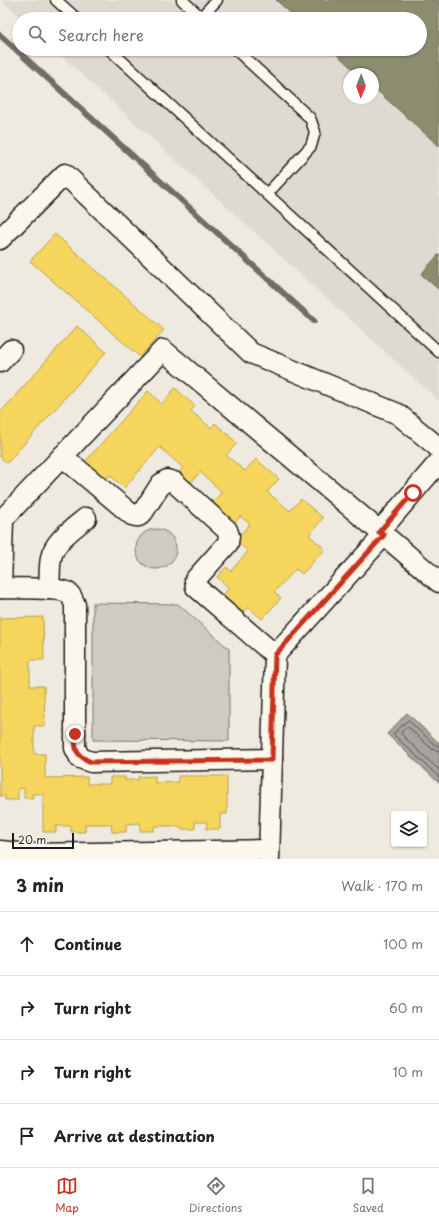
<!DOCTYPE html>
<meta charset="utf-8">
<style>
:root{--surface:#fff;--page:#f2f2f2;--text:#222;--muted:#767676;--line:#e0e0e0;--accent:#c8321e}
body{margin:0;font-family:"Playpen Sans",sans-serif;background:var(--page);color:var(--text)}
.controls{position:absolute;right:12px;bottom:12px;display:grid;overflow:hidden;border-radius:4px;box-shadow:0 1px 3px #0004}
.controls button{width:36px;height:36px;display:grid;place-items:center;padding:0;border:0;border-bottom:1px solid var(--line);background:var(--surface);color:var(--text);font:20px sans-serif}
.compass{position:absolute;left:343px;top:68px;width:36px;height:36px;border-radius:50%;background:var(--surface);box-shadow:0 1px 3px #0004;rotate:181deg}
.scale{position:absolute;left:12px;bottom:10px;width:62px;box-sizing:border-box;padding-left:4px;border:2px solid #1c1c1c;border-top:0;font-size:11px;line-height:14px;white-space:nowrap;color:#1c1c1c;-webkit-text-stroke:3px #fbf7ec;paint-order:stroke}
.stop{position:absolute;width:12px;height:12px;margin:-9px;border:3px solid #c8321e;border-radius:50%;background:#fff}
.stop.end{background:#c8321e;border-color:#fff;box-shadow:0 1px 4px #0008}
.list{margin:0;padding:0;list-style:none}
h2{display:flex;justify-content:space-between;align-items:center;height:52px;margin:0;padding:0 16px;font-size:17px}
h2 small{font-size:13px;font-weight:400;color:var(--muted)}
.list li{display:grid;grid-template-columns:26px 1fr auto;gap:12px;align-items:center;box-sizing:border-box;height:64px;padding:0 16px;border-top:1px solid var(--line)}
.list b{display:block;font-size:15px;white-space:nowrap}
.list em{font-size:13px;font-style:normal;color:var(--muted)}
.icon{flex:none;width:22px;height:22px;fill:none;stroke:currentColor;stroke-width:2;stroke-linecap:round;stroke-linejoin:round}
.map{position:relative;flex:none;width:439px;height:859px;overflow:hidden}
.search{position:absolute;background:var(--surface);box-shadow:0 1px 3px #0004;left:12px;right:12px;top:12px;height:44px;display:flex;align-items:center;gap:10px;box-sizing:border-box;padding:0 14px;border-radius:22px;color:var(--muted);font-size:15px}
.sheet{height:308px;background:var(--surface)}
nav{display:flex;justify-content:space-around;align-items:center;box-sizing:border-box;height:56px;border-top:1px solid var(--line);background:var(--surface);font-size:11px;color:var(--muted)}
nav a{display:grid;justify-items:center;gap:2px}
nav .on{color:var(--accent)}
.map>svg:first-child{display:block}
.built{fill:#dedad1;fill-rule:evenodd}
.green{fill:#ceccc2;stroke:#75746f}
.water{fill:#a6a39d;stroke:#6f6d69}
.homes{fill:#f6d55c;stroke:#b59e49}
.industry{fill:#8c8c6e;stroke:#6a6a55}
.lines{fill:none;stroke-linecap:round;stroke-linejoin:round}
.shore{stroke:#535250;stroke-width:1}
.stream{stroke:#6f6d69;stroke-width:6}
.lane-casing{stroke:#1c1c1c;stroke-width:13}
.street-casing{stroke:#1c1c1c;stroke-width:23}
.lane{stroke:#fbf7ec;stroke-width:10}
.street{stroke:#fbf7ec;stroke-width:20}
.route{stroke:#c8321e;stroke-width:5}
</style>
<div class="map">
<svg width="439" height="859" viewBox="0 0 439 859">
<rect width="100%" height="100%" fill="#eeeadf"/>
<filter id="ink" filterUnits="userSpaceOnUse"><feTurbulence type="fractalNoise" baseFrequency=".025" numOctaves="2"/><feDisplacementMap in="SourceGraphic" scale="8" xChannelSelector="R" yChannelSelector="G"/><feConvolveMatrix kernelMatrix="1 2 1 2 8 2 1 2 1" color-interpolation-filters="sRGB"/></filter>
<g filter="url(#ink)">
<path class="built" d="M 1,0 L 439,0 L 439,401 L 54,49 L 420,49 L 420,19 L 22,19 ZM 349,74 L 373,74 L 373,98 L 349,98 Z"/>
<g class="green">
<circle cx="156" cy="549" r="20"/>
<path d="M 93,603 L 178,604 L 229,649 L 229,741 L 93,740 Z"/>
</g>
<path class="water" d="M 407,713 L 439,743 L 439,783 L 387,734 Z"/>
<g class="homes">
<path d="M 55,234 L 164,330 L 140,357 L 30,261 Z"/>
<path d="M 77,326 L 106,352 L 7,463 L 0,457 L 0,413 Z"/>
<path d="M 175,388 L 195,406 L 191,411 L 211,428 L 215,423 L 237,443 L 226,455 L 245,471 L 256,459 L 279,479 L 267,492 L 290,511 L 301,499 L 323,518 L 309,535 L 325,549 L 302,574 L 296,569 L 274,592 L 281,598 L 262,619 L 248,607 L 242,614 L 222,596 L 229,588 L 217,577 L 226,567 L 231,571 L 248,551 L 235,540 L 250,524 L 240,516 L 235,523 L 212,503 L 222,492 L 200,472 L 190,484 L 178,473 L 183,468 L 160,447 L 124,488 L 110,475 L 105,481 L 84,463 L 148,391 L 162,404 Z"/>
<path d="M 43,617 L 44,660 L 30,660 L 30,686 L 44,686 L 45,726 L 34,726 L 34,754 L 45,754 L 45,778 L 87,777 L 87,784 L 110,784 L 110,777 L 125,777 L 125,780 L 138,780 L 138,777 L 155,776 L 155,783 L 178,782 L 178,776 L 227,776 L 227,814 L 220,814 L 220,829 L 206,829 L 207,822 L 195,822 L 195,829 L 180,829 L 180,826 L 154,826 L 154,831 L 140,831 L 140,823 L 126,824 L 126,832 L 112,832 L 111,824 L 85,824 L 85,832 L 71,832 L 71,826 L 56,826 L 56,832 L 43,832 L 43,794 L 32,794 L 33,798 L 24,798 L 24,788 L 18,789 L 18,800 L 5,800 L 5,796 L 0,796 L 0,618 Z"/>
</g>
<g class="industry">
<path d="M 276,0 L 439,0 L 439,146 L 373,87 L 373,74 L 358,74 L 331,49 L 420,49 L 420,19 L 297,19 Z"/>
<path d="M 439,254 L 439,290 L 421,274 Z"/>
</g>
<g class="lines">
<g class="shore">
<path d="M 439,746 L 435,745 L 408,720 L 394,733 L 394,735 L 439,777"/>
<path d="M 439,751 L 432,749 L 408,727 L 406,727 L 401,733 L 402,735 L 439,770"/>
</g>
<path class="stream" d="M 0,35 L 314,321"/>
<defs>
<g id="lane">
<path d="M 56,0 L 77,19"/>
<path d="M 182,0 L 201,17"/>
<path d="M 203,19 L 201,17 L 217,0"/>
<path d="M 109,49 L 267,194 L 311,146 L 315,132 L 310,118 L 235,49"/>
<path d="M 267,194 L 439,352"/>
</g>
<g id="street">
<path d="M 0,239 L 65,174 L 251,353 L 398,414 L 439,448"/>
<path d="M 0,362 L 11,350"/>
<path d="M 62,456 L 132,515 C 138,517 139,517 143,512 L 161,484 L 167,480 L 174,482 L 227,530 L 229,536 L 228,543 L 195,580 L 196,587 L 275,655"/>
<path d="M 379,532 L 439,462"/>
<path d="M 384,535 L 439,582"/>
<path d="M 0,588 C 14,589 56,587 67,592 C 72,595 73,600 75,605 L 75,748 L 80,758 L 91,762 L 272,759"/>
<path d="M 1,588 L 3,519 L 163,350 L 384,535 L 275,655 L 269,859"/>
<path d="M 49,589 C 50,579 49,567 51,558 C 54,541 74,528 86,518"/>
<path d="M 0,851 L 29,854 L 269,850"/>
</g>
</defs>
<use href="#lane" class="lane-casing"/>
<use href="#street" class="street-casing"/>
<use href="#lane" class="lane"/>
<use href="#street" class="street"/>
</g>
</g>
<g class="lines" filter="url(#ink)">
<path class="route" d="M 75,734 C 75,750 75,755 91,762 L 272,760 L 275,655 L 384,535 L 379,532 L 413,493"/>
</g>
</svg>
<div class="controls">
<button><svg class="icon" aria-label="layers" viewBox="0 0 24 24"><path d="M12 4l9 5-9 5-9-5zM3 14l9 5 9-5"/></svg></button>
</div>
<svg class="compass" viewBox="-18 -18 36 36"><path d="M0-13l5 13h-10z" fill="#e53935"/><path d="M0 13l5-13h-10z" fill="#767676"/></svg>
<div class="scale">20 m</div>
<div class="stop" style="left:413px;top:493px"></div>
<div class="stop end" style="left:75px;top:734px"></div>
<div class="search"><svg class="icon" aria-label="search" viewBox="0 0 24 24"><circle cx="10" cy="10" r="6"/><path d="M15 15l6 6"/></svg>Search here</div>
</div>
<section class="sheet">
<h2>3 min<small>Walk · 170 m</small></h2>
<ul class="list">
<li><svg class="icon" aria-label="ahead" viewBox="0 0 24 24"><path d="M12 20V5M6 11l6-6 6 6"/></svg><div><b>Continue</b></div><em>100 m</em></li>
<li><svg class="icon" aria-label="right" viewBox="0 0 24 24"><path d="M7 20v-9h11M14 6l5 5-5 5"/></svg><div><b>Turn right</b></div><em>60 m</em></li>
<li><svg class="icon" aria-label="right" viewBox="0 0 24 24"><path d="M7 20v-9h11M14 6l5 5-5 5"/></svg><div><b>Turn right</b></div><em>10 m</em></li>
<li><svg class="icon" aria-label="arrive" viewBox="0 0 24 24"><path d="M6 21V4h12l-3 4 3 4H6"/></svg><div><b>Arrive at destination</b></div></li>
</ul>
</section>
<nav>
<a class="on"><svg class="icon" aria-label="map" viewBox="0 0 24 24"><path d="M3 6l6-2 6 2 6-2v14l-6 2-6-2-6 2zM9 4v14M15 6v14"/></svg>Map</a>
<a><svg class="icon" aria-label="directions" viewBox="0 0 24 24"><path d="M12 3l9 9-9 9-9-9zM9 14v-3h6M13 9l2 2-2 2"/></svg>Directions</a>
<a><svg class="icon" aria-label="saved" viewBox="0 0 24 24"><path d="M7 4h10v16l-5-4-5 4z"/></svg>Saved</a>
</nav>
